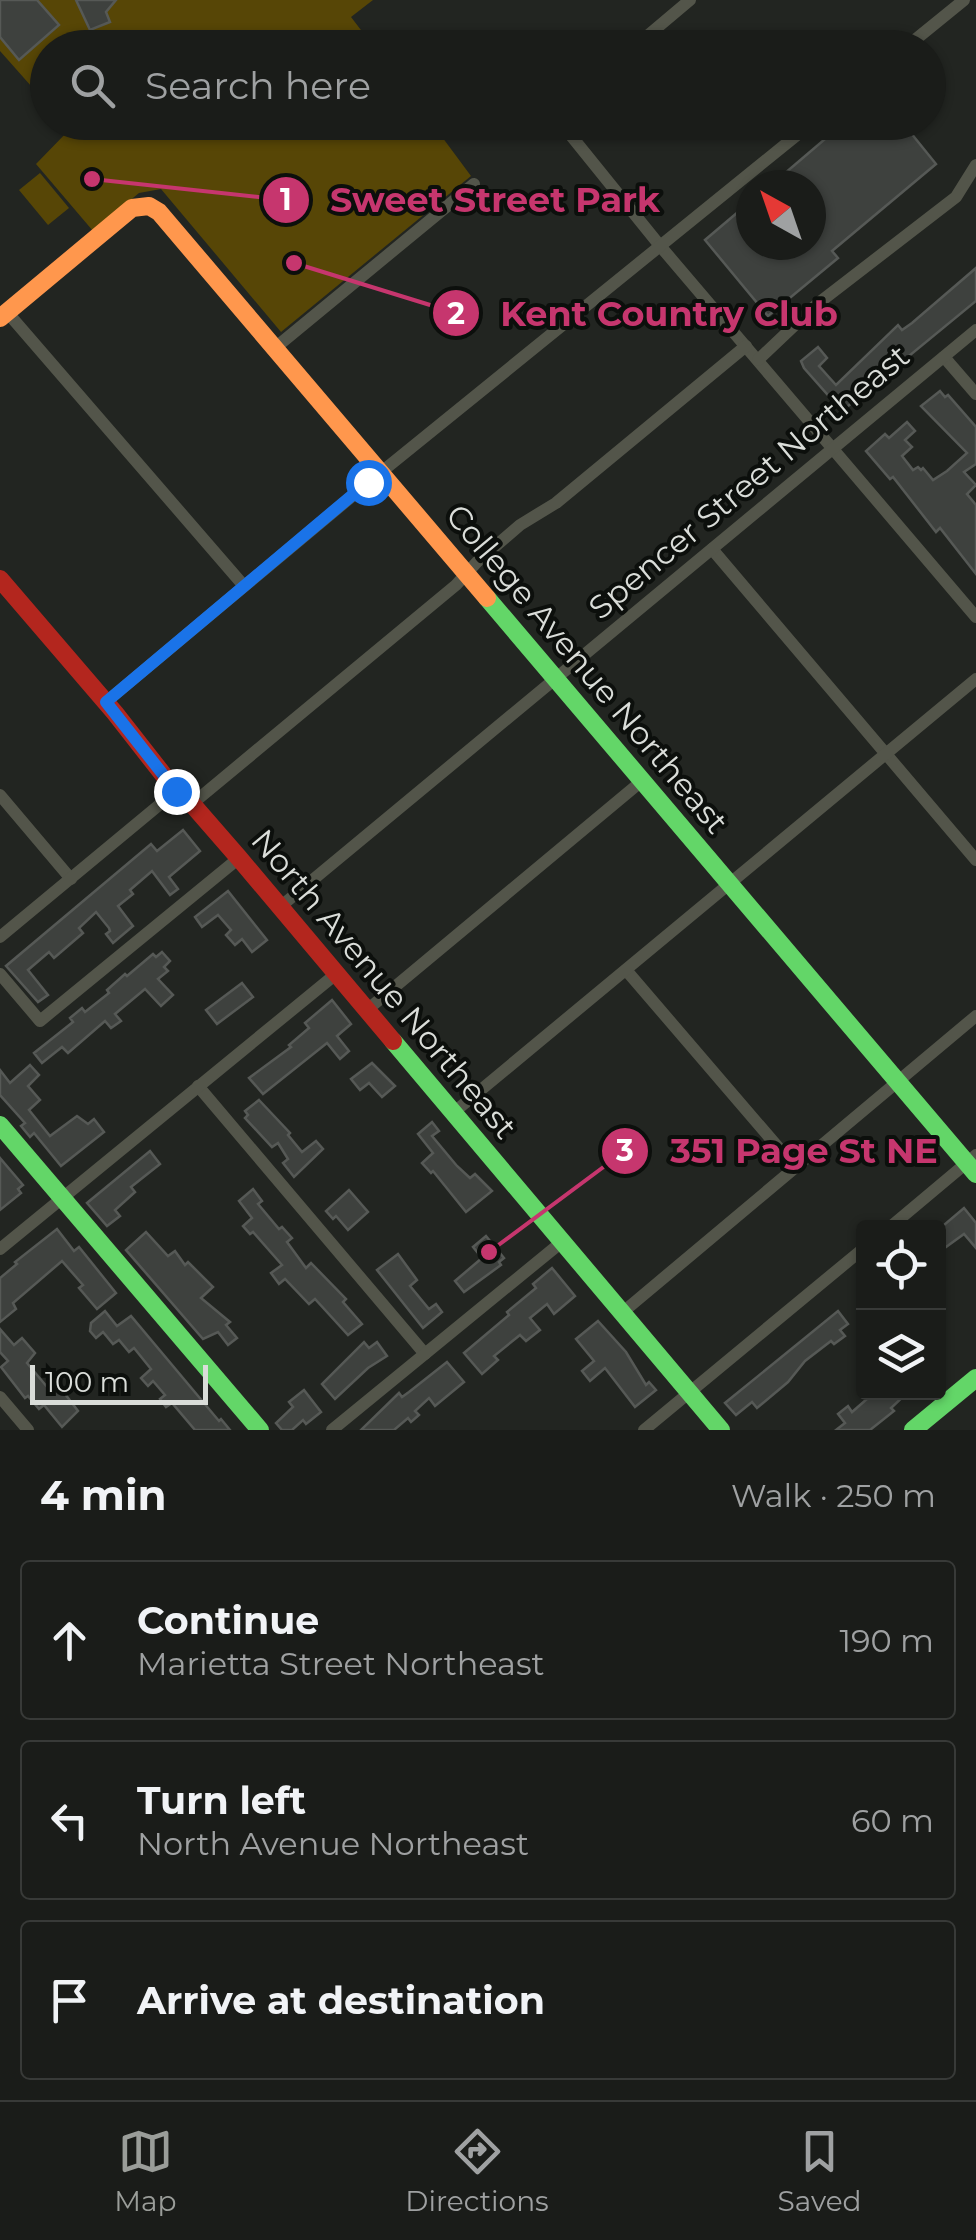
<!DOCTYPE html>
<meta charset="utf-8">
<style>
:root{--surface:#1a1c19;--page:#272926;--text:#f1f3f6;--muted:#9fa1a2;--line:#383a38;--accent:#9a9d99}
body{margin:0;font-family:Montserrat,sans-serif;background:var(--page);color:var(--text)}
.controls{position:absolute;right:30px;bottom:30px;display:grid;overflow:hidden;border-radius:10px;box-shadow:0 2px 8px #0004}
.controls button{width:90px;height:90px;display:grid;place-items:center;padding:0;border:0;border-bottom:2px solid var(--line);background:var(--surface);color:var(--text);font:50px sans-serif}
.compass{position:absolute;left:736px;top:170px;width:90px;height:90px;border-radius:50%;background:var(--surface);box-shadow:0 2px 8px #0004;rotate:320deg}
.scale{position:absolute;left:30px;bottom:25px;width:178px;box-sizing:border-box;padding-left:10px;border:5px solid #daddd9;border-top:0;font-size:28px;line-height:35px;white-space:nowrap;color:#daddd9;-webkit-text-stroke:8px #0c0f0c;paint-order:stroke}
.stop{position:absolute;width:30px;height:30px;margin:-22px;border:8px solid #1a73e8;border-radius:50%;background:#fff}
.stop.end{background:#1a73e8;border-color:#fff;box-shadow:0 2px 10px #0008}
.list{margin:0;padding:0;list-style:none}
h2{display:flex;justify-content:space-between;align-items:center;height:130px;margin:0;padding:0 40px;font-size:42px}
h2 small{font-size:32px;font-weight:400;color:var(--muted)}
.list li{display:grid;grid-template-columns:65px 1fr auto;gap:30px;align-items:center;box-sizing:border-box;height:160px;margin:0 20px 20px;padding:0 20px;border:2px solid var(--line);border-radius:10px}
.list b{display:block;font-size:38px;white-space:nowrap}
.list p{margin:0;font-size:32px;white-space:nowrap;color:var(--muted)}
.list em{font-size:32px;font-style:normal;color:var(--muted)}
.icon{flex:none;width:55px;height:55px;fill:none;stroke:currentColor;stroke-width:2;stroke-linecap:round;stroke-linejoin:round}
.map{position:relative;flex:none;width:976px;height:1430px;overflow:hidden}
.search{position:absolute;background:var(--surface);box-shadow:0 2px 8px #0004;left:30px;right:30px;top:30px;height:110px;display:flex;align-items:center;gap:25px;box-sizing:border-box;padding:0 35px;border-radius:55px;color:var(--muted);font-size:38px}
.sheet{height:670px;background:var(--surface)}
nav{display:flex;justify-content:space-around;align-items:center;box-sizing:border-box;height:140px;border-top:2px solid var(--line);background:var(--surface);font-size:28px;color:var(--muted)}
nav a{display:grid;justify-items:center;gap:5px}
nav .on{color:var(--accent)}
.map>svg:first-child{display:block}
.green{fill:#574606}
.building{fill:#3e413e;stroke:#565956;stroke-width:2.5}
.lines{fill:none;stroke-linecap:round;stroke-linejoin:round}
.street{stroke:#53554a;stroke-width:12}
.fast{stroke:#63d668;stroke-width:18}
.slow{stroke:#ff974d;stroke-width:18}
.jam{stroke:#b3261e;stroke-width:18}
.route{stroke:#1a73e8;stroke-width:12}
.labels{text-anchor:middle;stroke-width:8;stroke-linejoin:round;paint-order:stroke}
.street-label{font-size:32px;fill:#daddd9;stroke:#0c0f0c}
.leader{fill:none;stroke:#c6366e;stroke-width:4}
.callout-dot{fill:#c6366e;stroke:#0c0f0c;stroke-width:4}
.mark-label{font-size:30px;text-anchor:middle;font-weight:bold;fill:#fff}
.callout-label{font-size:35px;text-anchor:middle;font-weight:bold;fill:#c6366e;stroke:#0c0f0c;stroke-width:8;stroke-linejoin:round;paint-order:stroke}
</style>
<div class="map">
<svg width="976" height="1430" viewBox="0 0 976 1430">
<rect width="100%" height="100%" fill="#222521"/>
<g class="green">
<path d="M 0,0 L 373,0 L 351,17 L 374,47 L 48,48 L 47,104 L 0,51 Z"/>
<path d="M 431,122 L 471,176 L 281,332 L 161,189 L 139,193 L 93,231 L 36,164 L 69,130 L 63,123 Z"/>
<path d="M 40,173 L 69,208 L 48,225 L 19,190 Z"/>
</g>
<g class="building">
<path d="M 0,0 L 37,0 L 59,25 L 19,60 L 0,37 Z"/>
<path d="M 76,0 L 116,0 L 106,12 L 110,22 L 90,30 Z"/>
<path d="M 845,122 L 902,122 L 936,164 L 832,251 L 838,258 L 768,316 L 705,240 L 751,201 L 751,245 L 811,245 L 811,185 L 771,185 Z"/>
<path d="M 976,268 L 976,301 L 842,411 L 804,368 L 801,361 L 818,347 L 827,358 L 819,366 L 836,385 L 898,325 L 902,330 L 912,323 Z"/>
<path d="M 940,391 L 945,397 L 948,395 L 976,427 L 976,464 L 964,472 L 976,485 L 967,494 L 976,505 L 976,574 L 940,528 L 936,532 L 893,477 L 890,479 L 866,451 L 885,434 L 889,438 L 907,422 L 915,431 L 905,440 L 912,447 L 902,456 L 913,470 L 918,467 L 921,470 L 923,468 L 933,480 L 947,471 L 967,453 L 921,406 Z"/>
<path d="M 183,830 L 200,851 L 169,877 L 178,889 L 170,895 L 152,871 L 130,890 L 133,894 L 118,906 L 133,926 L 113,943 L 106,934 L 110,931 L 109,928 L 96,912 L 79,928 L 83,933 L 54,958 L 49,952 L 28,970 L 48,995 L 38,1002 L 6,966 L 151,844 L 157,851 Z"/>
<path d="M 228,891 L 267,940 L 252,952 L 242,939 L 235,945 L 226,935 L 231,930 L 218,915 L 202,927 L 195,917 Z"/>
<path d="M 162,952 L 170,961 L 164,967 L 168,971 L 158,979 L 173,995 L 161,1006 L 145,989 L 115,1014 L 121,1021 L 111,1028 L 105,1021 L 68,1053 L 62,1047 L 42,1063 L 34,1053 L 73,1022 L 70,1018 L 82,1008 L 85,1012 L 109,993 L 107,990 L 125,974 L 127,976 L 153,954 L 156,957 Z"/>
<path d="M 242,983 L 253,997 L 217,1024 L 206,1010 Z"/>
<path d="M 332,1000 L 351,1024 L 337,1036 L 349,1051 L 340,1059 L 327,1043 L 263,1094 L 249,1078 L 291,1047 L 289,1045 L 309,1028 L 305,1023 Z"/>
<path d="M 372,1063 L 395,1086 L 382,1097 L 369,1083 L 360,1090 L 351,1079 Z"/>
<path d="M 30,1065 L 39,1075 L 28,1086 L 40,1100 L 29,1110 L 50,1136 L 77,1116 L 88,1124 L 94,1119 L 104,1132 L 61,1166 L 34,1133 L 30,1137 L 21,1126 L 25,1123 L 0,1095 L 0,1070 L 10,1083 Z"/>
<path d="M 259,1100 L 290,1133 L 288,1135 L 302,1152 L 316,1141 L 323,1149 L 294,1177 L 283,1163 L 288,1159 L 278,1143 L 272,1147 L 245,1118 L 248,1115 L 245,1111 Z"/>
<path d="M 432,1122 L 439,1131 L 432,1136 L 457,1166 L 470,1178 L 475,1174 L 492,1191 L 466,1212 L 433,1171 L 431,1173 L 422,1163 L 433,1153 L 418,1134 Z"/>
<path d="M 150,1151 L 160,1164 L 131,1187 L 135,1192 L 115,1210 L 120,1216 L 107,1226 L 87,1203 Z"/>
<path d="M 0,1158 L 23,1185 L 18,1189 L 21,1193 L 0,1210 Z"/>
<path d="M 253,1189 L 262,1201 L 258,1204 L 279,1229 L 282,1227 L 292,1238 L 287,1242 L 306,1268 L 311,1263 L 346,1299 L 343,1302 L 362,1324 L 348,1335 L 315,1299 L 309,1304 L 285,1279 L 279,1284 L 271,1273 L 282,1265 L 253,1232 L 250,1234 L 243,1226 L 252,1218 L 239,1201 Z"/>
<path d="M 349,1190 L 368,1212 L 348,1230 L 336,1216 L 333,1219 L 326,1211 Z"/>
<path d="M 964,1208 L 976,1223 L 976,1248 L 964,1234 L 946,1247 L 938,1237 L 938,1230 Z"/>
<path d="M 57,1229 L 74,1251 L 79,1247 L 116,1293 L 97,1309 L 79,1288 L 83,1285 L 62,1261 L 13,1303 L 16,1309 L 0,1322 L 0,1278 L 17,1264 L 15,1262 Z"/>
<path d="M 146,1232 L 168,1256 L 175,1251 L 185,1265 L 188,1262 L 213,1287 L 201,1298 L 230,1322 L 226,1325 L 237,1338 L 228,1345 L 218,1332 L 203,1339 L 126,1250 Z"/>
<path d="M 486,1236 L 504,1258 L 499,1262 L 501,1265 L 464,1292 L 455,1281 L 482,1258 L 473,1247 Z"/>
<path d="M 398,1254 L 417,1280 L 410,1286 L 429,1309 L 436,1304 L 442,1312 L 423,1328 L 377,1270 Z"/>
<path d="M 552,1268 L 575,1296 L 554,1314 L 547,1304 L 530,1318 L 540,1330 L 526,1341 L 520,1335 L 494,1356 L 498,1360 L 482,1374 L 464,1353 L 509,1315 L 507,1312 L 536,1288 L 533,1284 Z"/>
<path d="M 105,1311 L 117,1326 L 131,1316 L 219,1421 L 221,1419 L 230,1430 L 195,1430 L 172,1403 L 166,1407 L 160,1399 L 165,1395 L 153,1381 L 148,1386 L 141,1378 L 151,1369 L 134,1348 L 129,1352 L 119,1340 L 113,1344 L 103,1332 L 96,1338 L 90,1331 L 91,1323 Z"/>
<path d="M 838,1311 L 848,1324 L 840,1330 L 845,1336 L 834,1344 L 831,1341 L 805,1361 L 788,1382 L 757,1408 L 752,1402 L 736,1415 L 725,1403 Z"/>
<path d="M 598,1321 L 626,1352 L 646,1385 L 649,1382 L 656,1390 L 635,1407 L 605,1368 L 590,1381 L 582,1371 L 594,1361 L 576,1339 Z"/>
<path d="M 0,1329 L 14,1345 L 22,1338 L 35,1353 L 27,1363 L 48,1388 L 55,1381 L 78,1411 L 62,1427 L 44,1405 L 39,1409 L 28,1396 L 25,1398 L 1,1367 L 8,1361 L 0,1352 Z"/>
<path d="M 364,1342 L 369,1348 L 377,1342 L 387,1356 L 368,1368 L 335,1399 L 322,1384 Z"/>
<path d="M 447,1362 L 464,1382 L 435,1406 L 429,1398 L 415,1411 L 419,1415 L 411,1422 L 408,1418 L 394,1430 L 361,1430 L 399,1393 L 402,1397 L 409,1392 Z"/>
<path d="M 304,1390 L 321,1412 L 306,1424 L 303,1420 L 292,1430 L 282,1430 L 276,1423 L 293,1407 L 289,1402 Z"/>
<path d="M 875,1392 L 908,1392 L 891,1408 L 894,1411 L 870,1430 L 836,1430 L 845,1423 L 838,1414 L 848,1406 L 852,1412 Z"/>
</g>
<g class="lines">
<g class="street">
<path d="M 633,48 L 690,0"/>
<path d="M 905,48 L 964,0"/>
<path d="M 560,122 L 661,247 L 976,617"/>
<path d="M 7,312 L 244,586"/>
<path d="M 275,348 L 474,184"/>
<path d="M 944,357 L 976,394"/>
<path d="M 758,360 L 816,305 L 956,197 L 976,165"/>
<path d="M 712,549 L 976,860"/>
<path d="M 106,702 L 369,482 L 813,122"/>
<path d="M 0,795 L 71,879"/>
<path d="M 192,804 L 456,585 L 477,562 L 520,525 L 556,503 L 746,346"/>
<path d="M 280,907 L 976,330"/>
<path d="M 0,937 L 176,791"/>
<path d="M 626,970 L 795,1167"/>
<path d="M 0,974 L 40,1021 L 239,858"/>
<path d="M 367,1010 L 643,780"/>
<path d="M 198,1086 L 425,1354"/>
<path d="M 453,1113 L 976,679"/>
<path d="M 889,1228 L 976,1155"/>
<path d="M 0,1249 L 336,974"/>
<path d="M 623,1312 L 976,1016"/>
<path d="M 0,1397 L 28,1430"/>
<path d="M 332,1430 L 563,1241"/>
<path d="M 644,1430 L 864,1248"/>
</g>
<g class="fast">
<path d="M 487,598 L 976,1174"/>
<path d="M 393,1041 L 721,1430"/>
<path d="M 0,1125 L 260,1430"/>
<path d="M 913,1430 L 976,1378"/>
</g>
<path class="slow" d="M 0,318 L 132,208 L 149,206 L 159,212 L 487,598"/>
<path class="jam" d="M 0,579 L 115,713 L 176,791 L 192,804 L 239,858 L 393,1041"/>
</g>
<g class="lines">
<path class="route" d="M 176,791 L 106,702 L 368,482"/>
</g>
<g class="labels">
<g class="street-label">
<text transform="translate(749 482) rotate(-40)" y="11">Spencer Street Northeast</text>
<text transform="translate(587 669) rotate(50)" y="11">College Avenue Northeast</text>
<text transform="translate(384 984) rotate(50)" y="11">North Avenue Northeast</text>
</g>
</g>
<path class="leader" d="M92 179L286 200M294 263L456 313M489 1252L625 1151"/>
<g class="callout-dot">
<circle cx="92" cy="179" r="10"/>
<circle cx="294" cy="263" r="10"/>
<circle cx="489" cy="1252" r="10"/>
<circle cx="286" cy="200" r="25"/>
<circle cx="456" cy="313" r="25"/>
<circle cx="625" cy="1151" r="25"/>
</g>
<g class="mark-label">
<text x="286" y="210">1</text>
<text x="456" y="324">2</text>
<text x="625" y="1161">3</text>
</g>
<g class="callout-label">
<text x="495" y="212">Sweet Street Park</text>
<text x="669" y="326">Kent Country Club</text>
<text x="804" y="1163">351 Page St NE</text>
</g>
</svg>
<div class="controls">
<button><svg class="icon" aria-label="locate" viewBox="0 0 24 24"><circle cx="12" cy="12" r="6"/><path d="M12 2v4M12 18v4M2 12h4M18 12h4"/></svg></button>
<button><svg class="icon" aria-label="layers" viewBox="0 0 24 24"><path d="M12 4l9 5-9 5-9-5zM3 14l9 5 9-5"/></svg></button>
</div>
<svg class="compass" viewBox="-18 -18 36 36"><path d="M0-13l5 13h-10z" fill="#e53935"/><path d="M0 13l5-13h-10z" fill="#9fa1a2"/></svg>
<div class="scale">100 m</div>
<div class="stop" style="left:368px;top:482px"></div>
<div class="stop end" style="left:176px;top:791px"></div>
<div class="search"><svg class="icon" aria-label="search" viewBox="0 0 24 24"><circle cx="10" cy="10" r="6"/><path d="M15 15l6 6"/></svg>Search here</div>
</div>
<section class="sheet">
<h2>4 min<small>Walk · 250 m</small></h2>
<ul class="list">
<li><svg class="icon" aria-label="ahead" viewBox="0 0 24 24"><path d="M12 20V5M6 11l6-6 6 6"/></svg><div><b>Continue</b><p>Marietta Street Northeast</p></div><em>190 m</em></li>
<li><svg class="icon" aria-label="left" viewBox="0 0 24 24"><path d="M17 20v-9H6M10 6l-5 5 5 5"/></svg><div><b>Turn left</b><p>North Avenue Northeast</p></div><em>60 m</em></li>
<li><svg class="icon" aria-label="arrive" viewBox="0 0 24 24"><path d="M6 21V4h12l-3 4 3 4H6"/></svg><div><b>Arrive at destination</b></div></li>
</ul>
</section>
<nav>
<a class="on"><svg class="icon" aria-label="map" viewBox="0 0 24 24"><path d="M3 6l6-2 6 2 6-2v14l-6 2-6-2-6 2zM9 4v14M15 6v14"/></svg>Map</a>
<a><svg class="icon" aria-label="directions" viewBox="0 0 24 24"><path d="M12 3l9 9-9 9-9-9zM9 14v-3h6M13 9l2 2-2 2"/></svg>Directions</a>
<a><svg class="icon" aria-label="saved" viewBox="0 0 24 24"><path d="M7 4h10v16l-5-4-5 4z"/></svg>Saved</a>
</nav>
